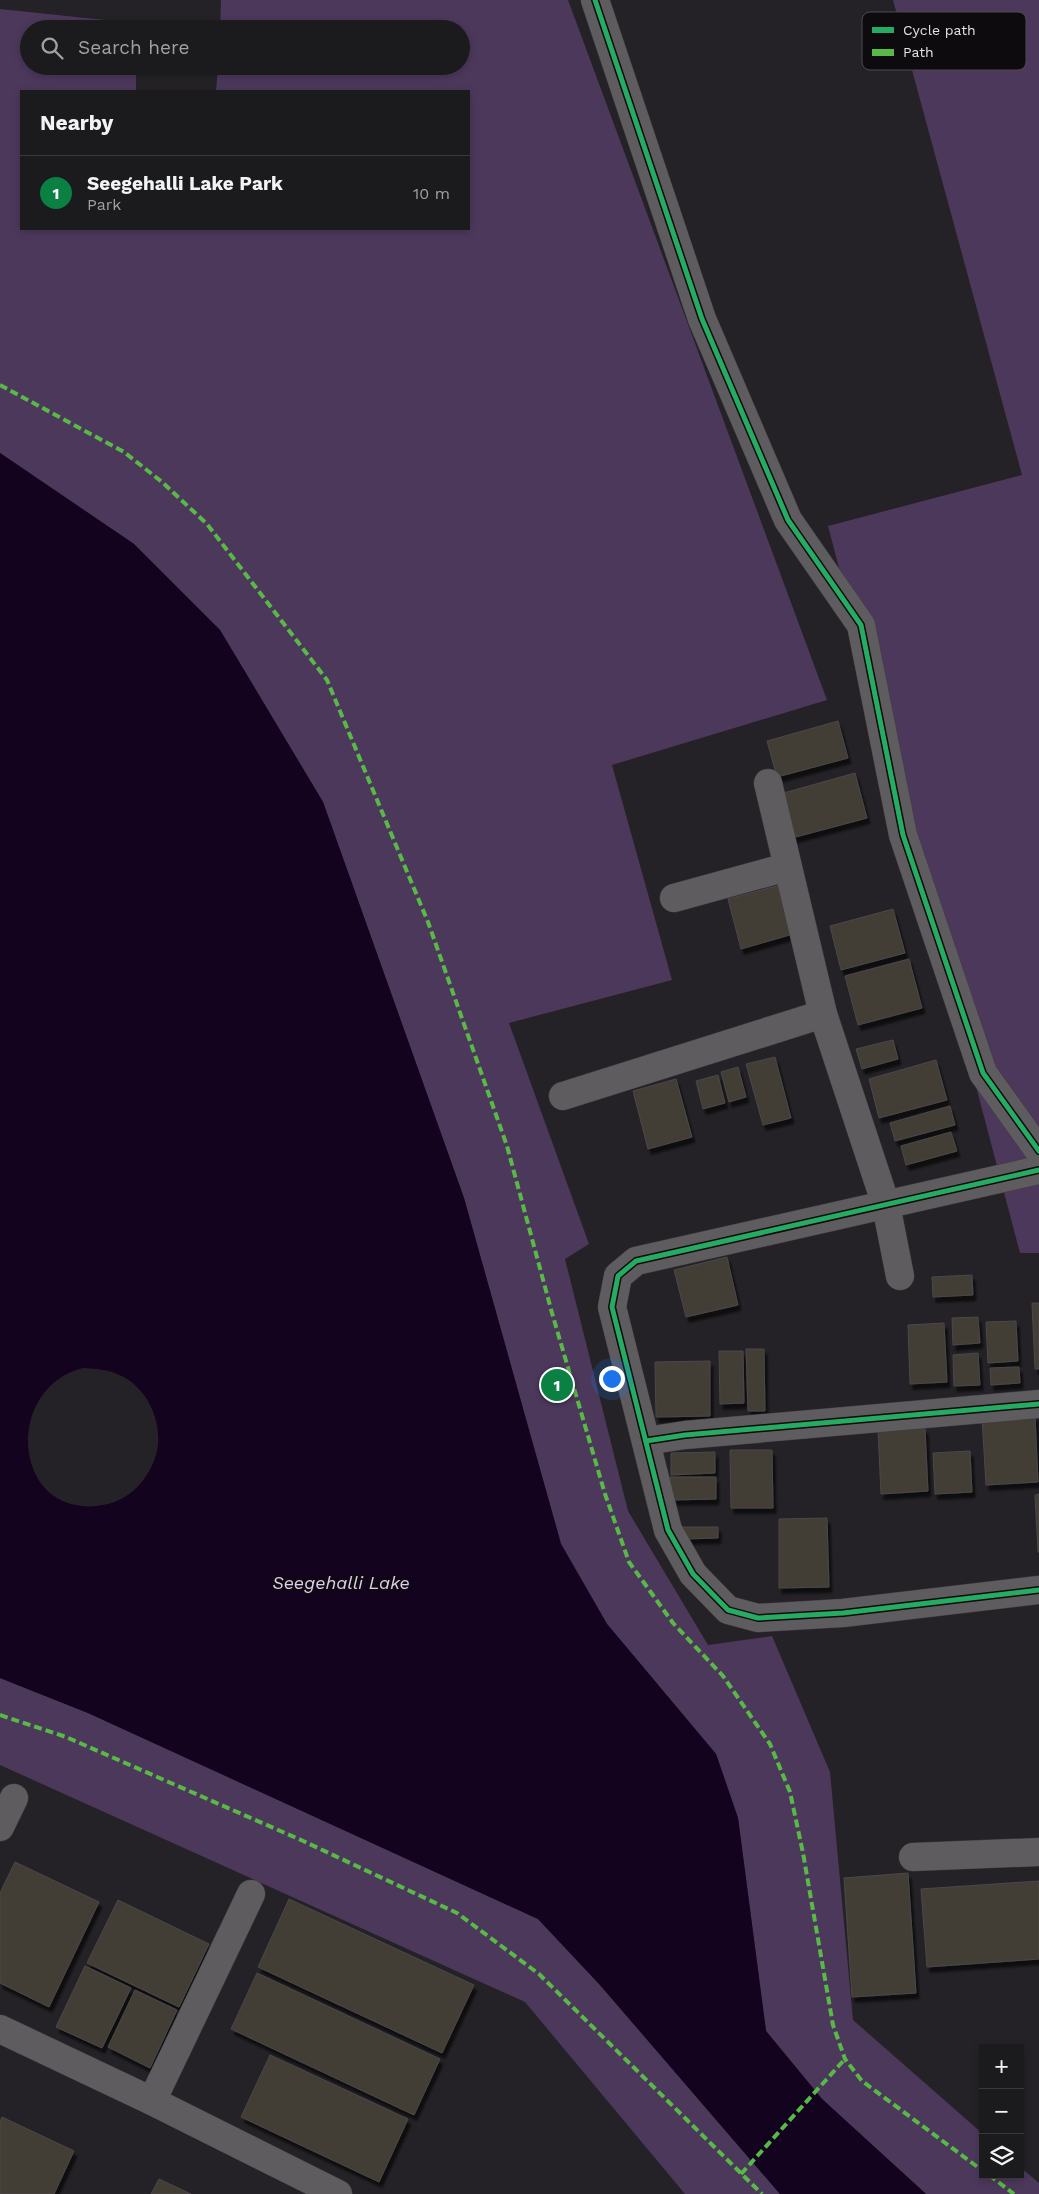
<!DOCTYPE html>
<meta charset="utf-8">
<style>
:root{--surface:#1b1a1c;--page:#282729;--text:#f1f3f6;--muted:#a0a1a3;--line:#39383b;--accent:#0b8043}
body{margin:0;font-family:"Work Sans",sans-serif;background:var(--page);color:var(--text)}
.controls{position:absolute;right:15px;bottom:15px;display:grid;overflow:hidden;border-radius:0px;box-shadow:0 2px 8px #0003}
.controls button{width:45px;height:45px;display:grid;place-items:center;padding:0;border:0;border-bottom:1px solid var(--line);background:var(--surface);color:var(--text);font:25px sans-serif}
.you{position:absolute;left:611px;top:1378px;width:18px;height:18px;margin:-12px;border:4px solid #fff;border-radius:50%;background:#1a73e8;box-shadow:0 0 0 8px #1a73e833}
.badge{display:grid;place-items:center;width:32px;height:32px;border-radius:50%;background:var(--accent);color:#fff;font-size:16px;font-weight:700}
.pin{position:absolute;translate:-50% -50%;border:2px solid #fff;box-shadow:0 1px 5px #0006}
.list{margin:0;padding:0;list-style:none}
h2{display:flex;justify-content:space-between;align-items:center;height:65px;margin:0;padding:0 20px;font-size:21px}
h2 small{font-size:16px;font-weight:400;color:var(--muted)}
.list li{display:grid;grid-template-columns:32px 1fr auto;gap:15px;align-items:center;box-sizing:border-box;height:75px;padding:0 20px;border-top:1px solid var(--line)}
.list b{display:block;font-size:19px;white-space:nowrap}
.list p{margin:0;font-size:16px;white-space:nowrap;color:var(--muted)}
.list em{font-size:16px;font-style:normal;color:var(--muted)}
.icon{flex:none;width:28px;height:28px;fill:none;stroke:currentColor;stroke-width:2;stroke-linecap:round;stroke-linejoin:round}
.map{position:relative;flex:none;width:1039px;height:2194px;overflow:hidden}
.search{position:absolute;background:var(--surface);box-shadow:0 2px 8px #0003;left:20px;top:20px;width:450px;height:55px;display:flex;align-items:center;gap:12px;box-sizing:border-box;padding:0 18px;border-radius:28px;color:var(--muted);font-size:19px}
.panel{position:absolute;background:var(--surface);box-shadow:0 2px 8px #0003;left:20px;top:90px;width:450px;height:140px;border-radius:0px}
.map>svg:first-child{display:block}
.green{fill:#4c385b}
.water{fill:#13031e;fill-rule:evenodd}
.building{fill:#433d36;stroke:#4a4849;filter:url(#shadow)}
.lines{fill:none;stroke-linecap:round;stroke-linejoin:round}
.minor-casing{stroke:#403e42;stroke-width:29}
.minor{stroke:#5e5c5f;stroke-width:28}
.quiet{stroke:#58b947;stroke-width:4;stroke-dasharray:8 4;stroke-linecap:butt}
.cycleway-casing{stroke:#0d0b0e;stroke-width:8}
.cycleway{stroke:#26ab63;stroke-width:5}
.labels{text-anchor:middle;stroke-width:4.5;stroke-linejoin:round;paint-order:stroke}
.water-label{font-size:18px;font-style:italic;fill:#e3ccf4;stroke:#0d0b0e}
.key{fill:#0d0b0e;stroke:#4d4b4e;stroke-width:1}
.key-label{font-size:14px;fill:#e2e0e4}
</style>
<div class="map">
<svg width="1039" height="2194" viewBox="0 0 1039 2194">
<defs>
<filter id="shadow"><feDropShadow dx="3" dy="5.5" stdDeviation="1" flood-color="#0009"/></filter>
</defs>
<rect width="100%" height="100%" fill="#242226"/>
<g class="green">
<path d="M 221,0 L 568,0 L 827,700 L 612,765 L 672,980 L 509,1023 L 589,1244 L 565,1259 L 628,1511 L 708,1645 L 772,1636 L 830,1772 L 853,2020 L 983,2134 L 983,2175 L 1020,2175 L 1020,2167 L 1039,2183 L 1039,2194 L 926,2194 L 822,2099 L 766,2031 L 738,1818 L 716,1754 L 607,1624 L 561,1544 L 464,1198 L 323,802 L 220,630 L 134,544 L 0,453 L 0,9 L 134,23 L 134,29 L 29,29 L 29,66 L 136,66 L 136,91 L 21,91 L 21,229 L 469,229 L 469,91 L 216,91 L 218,66 L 461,66 L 461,29 L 220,29 Z"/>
<path d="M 893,0 L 1039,0 L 1039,1253 L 1020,1253 L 828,526 L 1022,475 Z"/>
<path d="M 0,1678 L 88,1713 L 538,1919 L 600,1985 L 780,2194 L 685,2194 L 525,2002 L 0,1765 Z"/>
</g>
<path class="water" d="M 0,453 L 134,544 L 220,630 L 323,802 L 464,1198 L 561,1544 L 607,1624 L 716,1754 L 738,1818 L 766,2031 L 822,2099 L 926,2194 L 780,2194 L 600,1985 L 538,1919 L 88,1713 L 0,1678 ZM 83,1368 C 95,1369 106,1369 117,1374 C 147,1385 165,1424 156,1455 C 149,1478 132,1498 108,1504 C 13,1526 0,1389 83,1368 Z"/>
<g class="building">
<path d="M 838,721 L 848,758 L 777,777 L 767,741 Z"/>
<path d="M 855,773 L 867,818 L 792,838 L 780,794 Z"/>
<path d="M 780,885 L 793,934 L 741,949 L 728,899 Z"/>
<path d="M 893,909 L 905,953 L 841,970 L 830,926 Z"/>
<path d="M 909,959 L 922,1008 L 858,1025 L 845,976 Z"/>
<path d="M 893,1040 L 898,1059 L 862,1069 L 856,1049 Z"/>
<path d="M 775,1057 L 791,1118 L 763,1125 L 746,1064 Z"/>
<path d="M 936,1060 L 947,1100 L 879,1118 L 869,1079 Z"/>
<path d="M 738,1067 L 746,1097 L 729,1102 L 721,1072 Z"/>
<path d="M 718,1075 L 725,1103 L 703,1109 L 696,1081 Z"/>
<path d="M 676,1079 L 692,1137 L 648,1149 L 633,1091 Z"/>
<path d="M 950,1106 L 955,1125 L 895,1141 L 890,1123 Z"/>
<path d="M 951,1132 L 957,1151 L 906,1165 L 901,1146 Z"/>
<path d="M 727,1257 L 738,1305 L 686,1317 L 674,1270 Z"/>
<path d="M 972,1275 L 973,1295 L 933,1297 L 932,1277 Z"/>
<path d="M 1032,1303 L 1039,1303 L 1039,1369 L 1035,1369 Z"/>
<path d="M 978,1317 L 980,1343 L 953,1345 L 952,1318 Z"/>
<path d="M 1016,1321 L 1018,1361 L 988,1363 L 986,1322 Z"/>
<path d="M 944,1323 L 947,1382 L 910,1384 L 908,1325 Z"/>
<path d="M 746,1349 L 764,1349 L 765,1411 L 748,1411 Z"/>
<path d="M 719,1351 L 743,1351 L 744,1403 L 720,1404 Z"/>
<path d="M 978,1353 L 980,1385 L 954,1386 L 953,1355 Z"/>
<path d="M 710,1361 L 710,1416 L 656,1417 L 655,1362 Z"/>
<path d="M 1019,1367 L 1020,1383 L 991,1385 L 990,1368 Z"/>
<path d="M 1035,1415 L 1038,1482 L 986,1485 L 982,1417 Z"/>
<path d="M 925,1428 L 928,1491 L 881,1494 L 878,1430 Z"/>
<path d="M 730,1450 L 772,1450 L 773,1508 L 731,1508 Z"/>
<path d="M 970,1451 L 972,1492 L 935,1494 L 933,1453 Z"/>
<path d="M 715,1452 L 715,1473 L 671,1475 L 671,1453 Z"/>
<path d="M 670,1477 L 716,1477 L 716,1499 L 670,1500 Z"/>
<path d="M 1039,1494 L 1039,1552 L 1038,1552 L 1035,1495 Z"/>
<path d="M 827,1518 L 829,1587 L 779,1588 L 779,1519 Z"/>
<path d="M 682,1527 L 718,1527 L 718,1538 L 683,1539 Z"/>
<path d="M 15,1862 L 99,1902 L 49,2007 L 0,1983 L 0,1893 Z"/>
<path d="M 908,1873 L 916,1993 L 852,1997 L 844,1878 Z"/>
<path d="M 1039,1881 L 1039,1959 L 927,1967 L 921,1889 Z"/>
<path d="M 289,1899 L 474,1985 L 442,2053 L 258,1967 Z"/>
<path d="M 118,1900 L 209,1944 L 179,2007 L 87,1963 Z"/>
<path d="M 85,1966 L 131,1988 L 102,2048 L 56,2027 Z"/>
<path d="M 257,1973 L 440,2059 L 414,2115 L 231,2029 Z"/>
<path d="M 135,1990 L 177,2010 L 150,2068 L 108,2047 Z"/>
<path d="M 270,2055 L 408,2119 L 379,2182 L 241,2117 Z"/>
<path d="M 2,2117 L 74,2151 L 54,2194 L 0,2194 L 0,2122 Z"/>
<path d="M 159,2179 L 191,2194 L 151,2194 Z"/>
</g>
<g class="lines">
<defs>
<g id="minor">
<path d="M 595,0 L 702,319 L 788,520 L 861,625 L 903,835 L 983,1073 L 1039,1151"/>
<path d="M 768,783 L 823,1014 L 886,1205 L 900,1276"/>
<path d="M 674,898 L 787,867"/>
<path d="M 563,1096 L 823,1014"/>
<path d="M 1039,1170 L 636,1261 L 618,1276 L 612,1307 L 668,1530 L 693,1574 L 728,1610 L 758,1618 L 843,1613 L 1039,1590"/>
<path d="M 646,1441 L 685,1435 L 1039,1404"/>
<path d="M 0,1827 L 14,1798"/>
<path d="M 913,1857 L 1039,1852"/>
<path d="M 0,2029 L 152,2101 L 338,2194"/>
<path d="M 152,2101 L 251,1894"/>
</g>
</defs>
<use href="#minor" class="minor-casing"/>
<use href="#minor" class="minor"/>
<g class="quiet">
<path d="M 0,385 L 124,452 L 162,482 L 207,524 L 327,680 L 428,922 L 507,1146 L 552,1313 L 605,1494 L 629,1562 L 673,1623 L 723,1676 L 770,1744 L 790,1792 L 803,1853 L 833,2025 L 845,2059 L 862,2081 L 983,2171"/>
<path d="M 0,1715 L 66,1737 L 301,1840 L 457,1913 L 539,1974 L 762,2194"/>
<path d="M 741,2174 L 845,2059"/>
<path d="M 989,2175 L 1014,2194"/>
</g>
<defs>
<g id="cycleway">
<path d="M 595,0 L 702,319 L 788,520 L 861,625 L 903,835 L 983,1073 L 1039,1151"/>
<path d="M 1039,1170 L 636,1261 L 618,1276 L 612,1307 L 668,1530 L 693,1574 L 728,1610 L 758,1618 L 843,1613 L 1039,1590"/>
<path d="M 646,1441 L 685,1435 L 1039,1404"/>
</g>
</defs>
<use href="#cycleway" class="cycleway-casing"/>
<use href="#cycleway" class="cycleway"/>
</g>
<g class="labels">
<g class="water-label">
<text x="341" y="1589">Seegehalli Lake</text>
</g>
</g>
<rect x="862" y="12" width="164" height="58" rx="8" class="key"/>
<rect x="872" y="27" width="22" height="6" fill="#26ab63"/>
<rect x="872" y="49" width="22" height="7" fill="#58b947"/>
<g class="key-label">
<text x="903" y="35">Cycle path</text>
<text x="903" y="57">Path</text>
</g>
</svg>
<div class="controls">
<button>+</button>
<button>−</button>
<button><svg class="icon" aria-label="layers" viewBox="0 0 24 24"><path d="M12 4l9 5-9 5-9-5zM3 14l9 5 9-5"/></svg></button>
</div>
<div class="you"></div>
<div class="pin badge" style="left:557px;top:1385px">1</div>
<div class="search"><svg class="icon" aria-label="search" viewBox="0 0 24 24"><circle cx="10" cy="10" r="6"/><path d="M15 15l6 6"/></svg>Search here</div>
<section class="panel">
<h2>Nearby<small></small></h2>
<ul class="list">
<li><span class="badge">1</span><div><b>Seegehalli Lake Park</b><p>Park</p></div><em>10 m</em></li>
</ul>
</section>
</div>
